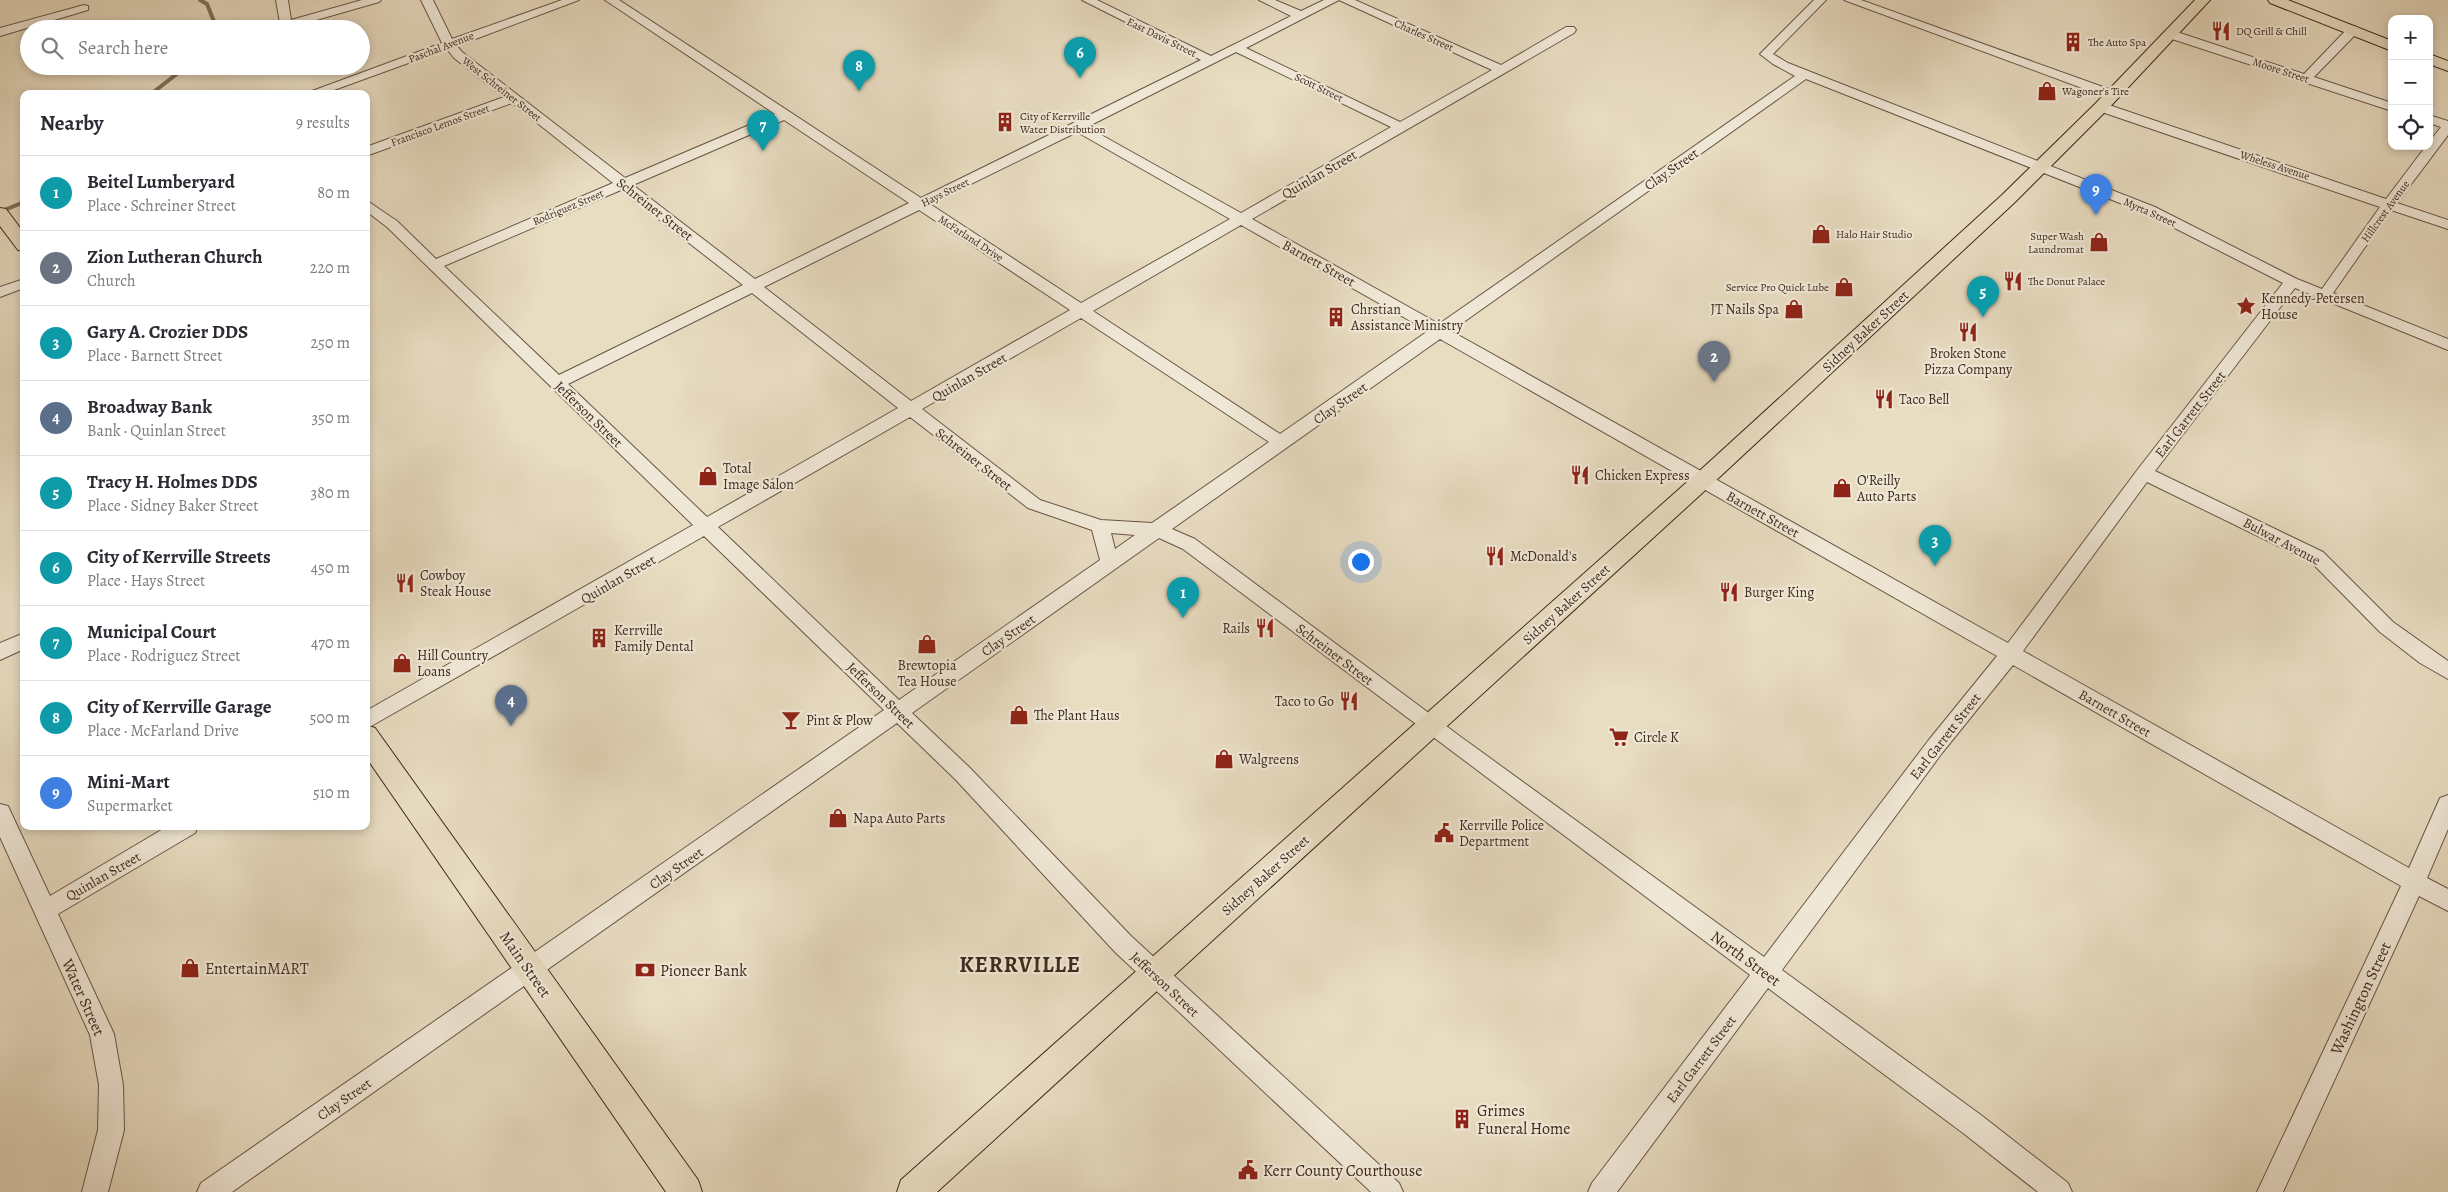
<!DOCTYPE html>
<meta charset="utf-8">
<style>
:root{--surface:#fff;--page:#f2f2f3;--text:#2b2b33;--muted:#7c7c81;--line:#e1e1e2;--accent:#8f2418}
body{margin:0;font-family:Alegreya,serif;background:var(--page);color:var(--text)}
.controls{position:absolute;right:15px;top:15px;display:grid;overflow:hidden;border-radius:10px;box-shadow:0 2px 8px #0003}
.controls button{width:45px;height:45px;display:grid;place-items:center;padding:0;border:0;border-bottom:1px solid var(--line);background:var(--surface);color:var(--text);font:25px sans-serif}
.you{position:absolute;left:1360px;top:561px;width:18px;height:18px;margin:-12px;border:4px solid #fff;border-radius:50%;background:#1a73e8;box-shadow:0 0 0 8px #1a73e833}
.badge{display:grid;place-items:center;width:32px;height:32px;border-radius:50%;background:var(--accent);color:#fff;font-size:16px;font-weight:700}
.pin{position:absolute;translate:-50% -41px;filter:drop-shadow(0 1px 2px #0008)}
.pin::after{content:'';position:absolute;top:26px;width:18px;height:15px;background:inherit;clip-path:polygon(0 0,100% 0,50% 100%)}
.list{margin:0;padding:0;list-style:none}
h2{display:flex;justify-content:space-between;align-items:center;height:65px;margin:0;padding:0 20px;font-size:21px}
h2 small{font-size:16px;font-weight:400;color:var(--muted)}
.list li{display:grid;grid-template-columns:32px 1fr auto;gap:15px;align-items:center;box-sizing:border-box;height:75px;padding:0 20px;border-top:1px solid var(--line)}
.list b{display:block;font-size:19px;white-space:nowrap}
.list p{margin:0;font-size:16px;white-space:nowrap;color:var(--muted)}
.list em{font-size:16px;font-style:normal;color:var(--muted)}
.icon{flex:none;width:28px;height:28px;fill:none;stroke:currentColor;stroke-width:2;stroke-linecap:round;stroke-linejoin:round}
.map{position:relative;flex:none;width:2448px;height:1192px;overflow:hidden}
.search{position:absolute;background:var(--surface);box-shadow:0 2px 8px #0003;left:20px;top:20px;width:350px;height:55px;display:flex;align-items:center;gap:12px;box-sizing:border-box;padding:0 18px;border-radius:28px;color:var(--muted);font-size:19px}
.panel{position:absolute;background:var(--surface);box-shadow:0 2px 8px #0003;left:20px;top:90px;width:350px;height:740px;border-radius:10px}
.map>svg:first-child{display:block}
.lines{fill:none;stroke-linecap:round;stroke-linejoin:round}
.stream{stroke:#82705d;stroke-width:4}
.minor-casing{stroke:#695645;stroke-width:2}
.major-casing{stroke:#3f291c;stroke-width:2}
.minor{fill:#f0e8d7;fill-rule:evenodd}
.major{fill:#e8dcc1;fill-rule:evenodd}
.labels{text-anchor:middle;stroke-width:4.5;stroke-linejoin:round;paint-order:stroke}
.far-poi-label{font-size:11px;fill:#3f291c;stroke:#f0e8d7;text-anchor:start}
.far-street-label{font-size:11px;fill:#3f291c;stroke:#f0e8d7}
.street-label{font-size:14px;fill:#3f291c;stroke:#f0e8d7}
.poi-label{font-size:14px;fill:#3f291c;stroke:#f0e8d7;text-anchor:start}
.near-street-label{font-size:16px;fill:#3f291c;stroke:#f0e8d7}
.near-poi-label{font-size:16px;fill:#3f291c;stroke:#f0e8d7;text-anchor:start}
.near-district-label{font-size:22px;font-weight:bold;letter-spacing:1px;fill:#3f291c;stroke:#f0e8d7}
</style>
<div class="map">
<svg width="2448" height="1192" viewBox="0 0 2448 1192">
<rect width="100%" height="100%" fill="#e8dcc1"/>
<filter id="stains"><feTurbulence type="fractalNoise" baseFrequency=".004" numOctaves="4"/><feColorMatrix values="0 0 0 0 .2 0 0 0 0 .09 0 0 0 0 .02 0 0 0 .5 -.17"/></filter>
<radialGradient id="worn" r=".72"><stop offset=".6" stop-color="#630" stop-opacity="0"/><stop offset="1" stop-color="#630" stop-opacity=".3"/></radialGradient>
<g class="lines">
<g class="stream">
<path d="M 200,0 L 207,4 L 217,29"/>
<path d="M 151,94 L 187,66"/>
<path d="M 0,212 L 24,202"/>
</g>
<defs>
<g id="minor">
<path d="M 276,0 L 288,0 L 291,20 L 362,0 L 381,0 L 379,2 L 285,29 L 265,29 L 280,23 Z"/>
<path d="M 421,0 L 433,0 L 452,39 L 562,0 L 579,0 L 457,46 L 462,52 L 625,178 L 775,114 L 605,0 L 619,0 L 921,198 L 1201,60 L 1082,0 L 1097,0 L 1211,56 L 1291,16 L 1259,0 L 1275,0 L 1301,11 L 1324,0 L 1339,0 L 1246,48 L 1400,122 L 1492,70 L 1339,0 L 1355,0 L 1501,65 L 1566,27 L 1574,27 L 1576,30 L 1574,33 L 1252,219 L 1439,324 L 1795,76 L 1773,64 L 1760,54 L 1814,0 L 1826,0 L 1773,54 L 1788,63 L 2155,207 L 2297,279 L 2322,289 L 2380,207 L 2096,110 L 2095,107 L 2096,104 L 2106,104 L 2386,199 L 2426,146 L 2429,146 L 2429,142 L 2441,127 L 2429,123 L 2429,115 L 2448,121 L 2448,135 L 2397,203 L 2448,220 L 2448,229 L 2391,210 L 2333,293 L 2448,339 L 2448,350 L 2295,288 L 2155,471 L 2323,552 L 2393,622 L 2448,661 L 2448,679 L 2420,663 L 2380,632 L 2311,562 L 2147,482 L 2023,651 L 2409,868 L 2440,798 L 2448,795 L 2448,829 L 2427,878 L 2448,889 L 2448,911 L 2419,896 L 2283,1192 L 2257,1192 L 2401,886 L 2013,665 L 1942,753 L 1782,970 L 1981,1115 L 2068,1183 L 2072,1192 L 2038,1192 L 1963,1133 L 1768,988 L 1617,1192 L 1588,1192 L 1592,1183 L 1750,975 L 1183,549 L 1159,538 L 912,713 L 970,768 L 1131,936 L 1399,1183 L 1403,1192 L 1371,1192 L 1115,952 L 956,780 L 897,723 L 232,1192 L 197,1192 L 201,1183 L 884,710 L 704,536 L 366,729 L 366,711 L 693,525 L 387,227 L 366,211 L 366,200 L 397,221 L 436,259 L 613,183 L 512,103 L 366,156 L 366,147 L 504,97 L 454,58 L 447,49 L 323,94 L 304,94 L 442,43 ZM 1236,52 L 1391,127 L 1241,213 L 1087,127 ZM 1806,79 L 2145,213 L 2283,283 L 2138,469 L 2008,643 L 1451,331 ZM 784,120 L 909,203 L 755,279 L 633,185 ZM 1077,132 L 1230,219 L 1081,303 L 930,204 ZM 621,190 L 743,285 L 559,375 L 444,266 ZM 919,210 L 1070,310 L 911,401 L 764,287 ZM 1241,225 L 1428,331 L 1280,434 L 1093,311 ZM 752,293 L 898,408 L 707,517 L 568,384 ZM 1081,318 L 1269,442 L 1152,523 L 1101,520 L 1040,500 L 922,409 ZM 1440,339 L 1997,656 L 1928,741 L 1764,957 L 1461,737 L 1195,539 L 1172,529 ZM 910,417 L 1028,508 L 1092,530 L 1100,560 L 899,700 L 718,527 ZM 1111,533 L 1135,535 L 1115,549 Z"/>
<path d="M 1844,0 L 1861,0 L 2117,92 L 2119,95 L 2113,99 L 2109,98 Z"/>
<path d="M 84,5 L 88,6 L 88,10 L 0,36 L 0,28 Z"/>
<path d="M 2353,26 L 2357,27 L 2359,30 L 2357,33 L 2314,77 L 2392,103 L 2392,111 L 2166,37 L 2164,34 L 2170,30 L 2174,31 L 2304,74 L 2349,27 Z"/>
<path d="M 24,279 L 24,288 L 0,297 L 0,287 Z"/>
<path d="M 24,633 L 24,649 L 0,660 L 0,643 Z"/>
<path d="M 0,804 L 8,806 L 50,896 L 168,826 L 198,826 L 195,833 L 58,914 L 114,1034 L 123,1085 L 124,1130 L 108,1192 L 82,1192 L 98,1130 L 99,1085 L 90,1035 L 0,837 Z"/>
</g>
<g id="major">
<path d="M 2195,0 L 2210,0 L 2107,110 L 2014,203 L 1711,485 L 937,1192 L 897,1192 L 901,1180 L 1695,475 L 2002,195 L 2095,104 Z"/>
<path d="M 2268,0 L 2288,0 L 2392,41 L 2392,51 L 2270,3 Z"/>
<path d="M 2429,54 L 2448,61 L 2448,71 L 2429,64 Z"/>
<path d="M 0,208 L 6,209 L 24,233 L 24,251 L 18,250 L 0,226 Z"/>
<path d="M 366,725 L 375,728 L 698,1180 L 702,1192 L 666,1192 L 366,757 Z"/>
</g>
</defs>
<use href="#minor" class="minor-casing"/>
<use href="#major" class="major-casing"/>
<use href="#minor" class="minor"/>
<use href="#major" class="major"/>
</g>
<defs>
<symbol id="restaurant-bare" viewBox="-9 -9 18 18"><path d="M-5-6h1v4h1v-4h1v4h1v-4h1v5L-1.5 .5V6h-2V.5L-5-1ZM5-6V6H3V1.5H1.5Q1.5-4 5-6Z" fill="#8f2418" stroke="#f0e8d7" stroke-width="2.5" paint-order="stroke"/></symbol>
<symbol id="building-bare" viewBox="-9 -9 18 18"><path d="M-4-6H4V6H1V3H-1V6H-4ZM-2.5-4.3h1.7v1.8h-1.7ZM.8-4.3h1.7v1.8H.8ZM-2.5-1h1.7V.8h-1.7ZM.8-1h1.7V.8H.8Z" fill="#8f2418" stroke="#f0e8d7" stroke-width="2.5" paint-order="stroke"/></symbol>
<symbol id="shop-bare" viewBox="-9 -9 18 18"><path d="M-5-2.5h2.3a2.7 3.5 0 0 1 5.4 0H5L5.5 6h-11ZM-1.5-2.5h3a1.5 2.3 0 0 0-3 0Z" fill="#8f2418" stroke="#f0e8d7" stroke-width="2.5" paint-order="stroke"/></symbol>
<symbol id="sight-bare" viewBox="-9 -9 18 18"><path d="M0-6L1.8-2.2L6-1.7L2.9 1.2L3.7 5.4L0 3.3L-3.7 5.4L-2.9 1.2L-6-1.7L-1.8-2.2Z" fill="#8f2418" stroke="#f0e8d7" stroke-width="2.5" paint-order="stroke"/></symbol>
<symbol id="bar-bare" viewBox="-9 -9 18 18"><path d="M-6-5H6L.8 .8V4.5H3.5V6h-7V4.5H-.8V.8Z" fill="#8f2418" stroke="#f0e8d7" stroke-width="2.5" paint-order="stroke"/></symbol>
<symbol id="supermarket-bare" viewBox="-9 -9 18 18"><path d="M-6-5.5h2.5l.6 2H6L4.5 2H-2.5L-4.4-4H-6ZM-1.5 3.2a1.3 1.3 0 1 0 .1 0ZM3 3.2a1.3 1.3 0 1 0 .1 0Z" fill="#8f2418" stroke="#f0e8d7" stroke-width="2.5" paint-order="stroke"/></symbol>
<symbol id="civic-bare" viewBox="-9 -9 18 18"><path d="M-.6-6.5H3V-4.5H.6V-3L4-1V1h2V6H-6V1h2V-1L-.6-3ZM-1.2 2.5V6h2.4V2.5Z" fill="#8f2418" stroke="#f0e8d7" stroke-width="2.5" paint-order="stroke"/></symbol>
<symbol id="bank-bare" viewBox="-9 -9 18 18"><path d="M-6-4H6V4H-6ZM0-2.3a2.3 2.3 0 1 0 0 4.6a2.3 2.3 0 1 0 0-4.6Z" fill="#8f2418" stroke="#f0e8d7" stroke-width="2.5" paint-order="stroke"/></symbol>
</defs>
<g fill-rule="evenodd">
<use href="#restaurant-bare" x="2207" y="17" width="28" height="28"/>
<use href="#building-bare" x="2059" y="28" width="28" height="28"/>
<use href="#shop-bare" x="2033" y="77" width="28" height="28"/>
<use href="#building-bare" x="991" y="108" width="28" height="28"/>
<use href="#shop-bare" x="1807" y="220" width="28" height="28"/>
<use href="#shop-bare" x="2085" y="228" width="28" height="28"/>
<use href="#restaurant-bare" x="1999" y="267" width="28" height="28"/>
<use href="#shop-bare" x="1830" y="273" width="28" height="28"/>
<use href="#sight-bare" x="2232" y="292" width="28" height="28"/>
<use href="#shop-bare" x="1780" y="295" width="28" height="28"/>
<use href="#building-bare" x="1322" y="303" width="28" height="28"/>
<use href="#restaurant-bare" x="1954" y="318" width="28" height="28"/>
<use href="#restaurant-bare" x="1870" y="385" width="28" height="28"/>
<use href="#restaurant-bare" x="1566" y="461" width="28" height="28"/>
<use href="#shop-bare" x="694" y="462" width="28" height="28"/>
<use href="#shop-bare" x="1828" y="474" width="28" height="28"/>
<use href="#restaurant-bare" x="1481" y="542" width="28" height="28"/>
<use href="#restaurant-bare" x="391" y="569" width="28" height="28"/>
<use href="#restaurant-bare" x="1715" y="578" width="28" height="28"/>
<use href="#restaurant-bare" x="1251" y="614" width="28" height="28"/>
<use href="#building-bare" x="585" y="624" width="28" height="28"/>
<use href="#shop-bare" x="913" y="630" width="28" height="28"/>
<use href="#shop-bare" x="388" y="649" width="28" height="28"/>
<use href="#restaurant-bare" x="1335" y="687" width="28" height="28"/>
<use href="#shop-bare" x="1005" y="701" width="28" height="28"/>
<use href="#bar-bare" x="777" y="706" width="28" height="28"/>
<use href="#supermarket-bare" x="1605" y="723" width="28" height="28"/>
<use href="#shop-bare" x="1210" y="745" width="28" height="28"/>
<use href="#shop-bare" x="824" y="804" width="28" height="28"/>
<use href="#civic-bare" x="1430" y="819" width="28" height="28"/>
<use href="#shop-bare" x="176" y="954" width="28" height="28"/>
<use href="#bank-bare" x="631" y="956" width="28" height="28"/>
<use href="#building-bare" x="1448" y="1105" width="28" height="28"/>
<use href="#civic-bare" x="1234" y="1156" width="28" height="28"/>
</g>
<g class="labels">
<g class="far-poi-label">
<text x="2236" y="35">DQ Grill &amp; Chill</text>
<text x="2088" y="46">The Auto Spa</text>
<text x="2062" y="95">Wagoner's Tire</text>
<text x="1020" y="120">City of Kerrville<tspan x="1020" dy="13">Water Distribution</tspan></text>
<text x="1836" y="238">Halo Hair Studio</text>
<text x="2084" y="240" text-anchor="end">Super Wash<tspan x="2084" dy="13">Laundromat</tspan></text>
<text x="2028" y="285">The Donut Palace</text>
<text x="1829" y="291" text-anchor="end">Service Pro Quick Lube</text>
</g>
<g class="far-street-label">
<text transform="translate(1424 35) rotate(24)" y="4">Charles Street</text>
<text transform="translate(1162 37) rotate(26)" y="4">East Davis Street</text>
<text transform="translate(441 47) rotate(-21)" y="4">Paschal Avenue</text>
<text transform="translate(2281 70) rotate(18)" y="4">Moore Street</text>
<text transform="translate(1319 87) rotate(26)" y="4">Scott Street</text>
<text transform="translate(502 89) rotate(38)" y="4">West Schreiner Street</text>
<text transform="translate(440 125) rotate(-20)" y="4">Francisco Lemos Street</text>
<text transform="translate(2275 165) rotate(18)" y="4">Wheless Avenue</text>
<text transform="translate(945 192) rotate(-26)" y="4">Hays Street</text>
<text transform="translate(568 207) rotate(-23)" y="4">Rodriguez Street</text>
<text transform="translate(2385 211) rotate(-54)" y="4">Hillcrest Avenue</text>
<text transform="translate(2150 212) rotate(24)" y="4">Myrta Street</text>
<text transform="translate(971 238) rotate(33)" y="4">McFarland Drive</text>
</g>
<g class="street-label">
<text transform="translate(1671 169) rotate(-35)" y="5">Clay Street</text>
<text transform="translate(1319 174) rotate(-30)" y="5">Quinlan Street</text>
<text transform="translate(655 209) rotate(38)" y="5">Schreiner Street</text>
<text transform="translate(1319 263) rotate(29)" y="5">Barnett Street</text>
<text transform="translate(1865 331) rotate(-43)" y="5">Sidney Baker Street</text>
<text transform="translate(969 377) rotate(-30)" y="5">Quinlan Street</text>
<text transform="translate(1340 403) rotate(-35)" y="5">Clay Street</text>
<text transform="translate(589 414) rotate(44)" y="5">Jefferson Street</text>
<text transform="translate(2190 414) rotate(-52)" y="5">Earl Garrett Street</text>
<text transform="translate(974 459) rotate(38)" y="5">Schreiner Street</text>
<text transform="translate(1763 514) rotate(29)" y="5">Barnett Street</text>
<text transform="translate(2282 541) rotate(28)" y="5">Bulwar Avenue</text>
<text transform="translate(618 579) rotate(-30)" y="5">Quinlan Street</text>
<text transform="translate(1566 604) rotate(-42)" y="5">Sidney Baker Street</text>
<text transform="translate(1008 635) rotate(-35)" y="5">Clay Street</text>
<text transform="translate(1335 654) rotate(37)" y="5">Schreiner Street</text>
<text transform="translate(881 695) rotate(44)" y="5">Jefferson Street</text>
<text transform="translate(2115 713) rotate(30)" y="5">Barnett Street</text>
<text transform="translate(1945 736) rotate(-52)" y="5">Earl Garrett Street</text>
<text transform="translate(676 868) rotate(-35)" y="5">Clay Street</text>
<text transform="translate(1265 875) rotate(-42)" y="5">Sidney Baker Street</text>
<text transform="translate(103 876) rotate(-30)" y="5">Quinlan Street</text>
<text transform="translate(1165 984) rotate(43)" y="5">Jefferson Street</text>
<text transform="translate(1701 1059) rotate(-53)" y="5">Earl Garrett Street</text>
<text transform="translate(344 1099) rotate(-35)" y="5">Clay Street</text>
</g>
<g class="poi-label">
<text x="2261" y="303">Kennedy-Petersen<tspan x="2261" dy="16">House</tspan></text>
<text x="1351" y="314">Chrstian<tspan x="1351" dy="16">Assistance Ministry</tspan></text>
<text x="1779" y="314" text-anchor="end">JT Nails Spa</text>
<text x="1968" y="358" text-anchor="middle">Broken Stone<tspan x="1968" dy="16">Pizza Company</tspan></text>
<text x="1899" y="404">Taco Bell</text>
<text x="723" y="473">Total<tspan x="723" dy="16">Image Salon</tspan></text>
<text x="1595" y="480">Chicken Express</text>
<text x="1857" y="485">O'Reilly<tspan x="1857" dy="16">Auto Parts</tspan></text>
<text x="1510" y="561">McDonald's</text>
<text x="420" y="580">Cowboy<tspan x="420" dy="16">Steak House</tspan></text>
<text x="1744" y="597">Burger King</text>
<text x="1250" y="633" text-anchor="end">Rails</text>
<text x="614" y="635">Kerrville<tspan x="614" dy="16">Family Dental</tspan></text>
<text x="417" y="660">Hill Country<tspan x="417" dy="16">Loans</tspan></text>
<text x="927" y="670" text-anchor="middle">Brewtopia<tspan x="927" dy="16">Tea House</tspan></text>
<text x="1334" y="706" text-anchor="end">Taco to Go</text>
<text x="1034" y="720">The Plant Haus</text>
<text x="806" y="725">Pint &amp; Plow</text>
<text x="1634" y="742">Circle K</text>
<text x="1239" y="764">Walgreens</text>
<text x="853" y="823">Napa Auto Parts</text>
<text x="1459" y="830">Kerrville Police<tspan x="1459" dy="16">Department</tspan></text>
</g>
<g class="near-street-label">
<text transform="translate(1746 958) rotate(36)" y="6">North Street</text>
<text transform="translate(526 964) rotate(55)" y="6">Main Street</text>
<text transform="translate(84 997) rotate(66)" y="6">Water Street</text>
<text transform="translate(2360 998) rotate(-65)" y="6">Washington Street</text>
</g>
<g class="near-poi-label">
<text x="205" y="974">EntertainMART</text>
<text x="660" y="976">Pioneer Bank</text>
<text x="1477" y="1116">Grimes<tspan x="1477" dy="18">Funeral Home</tspan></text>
<text x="1263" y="1176">Kerr County Courthouse</text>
</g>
<g class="near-district-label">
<text x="1020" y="972">KERRVILLE</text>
</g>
</g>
<rect width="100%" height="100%" filter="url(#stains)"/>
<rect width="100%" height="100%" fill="url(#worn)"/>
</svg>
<div class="controls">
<button>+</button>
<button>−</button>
<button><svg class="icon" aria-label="locate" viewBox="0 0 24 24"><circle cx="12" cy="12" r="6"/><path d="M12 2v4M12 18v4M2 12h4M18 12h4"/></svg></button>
</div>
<div class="you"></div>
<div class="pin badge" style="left:1183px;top:618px;background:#0f9aa8">1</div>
<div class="pin badge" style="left:1714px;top:382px;background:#6b7280">2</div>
<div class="pin badge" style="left:1935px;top:566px;background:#0f9aa8">3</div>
<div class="pin badge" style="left:511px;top:726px;background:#5c6f8a">4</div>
<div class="pin badge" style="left:1983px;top:317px;background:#0f9aa8">5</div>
<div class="pin badge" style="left:1080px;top:78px;background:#0f9aa8">6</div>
<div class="pin badge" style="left:763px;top:151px;background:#0f9aa8">7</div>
<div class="pin badge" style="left:859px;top:91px;background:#0f9aa8">8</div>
<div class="pin badge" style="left:2096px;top:215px;background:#3f7fe0">9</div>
<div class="search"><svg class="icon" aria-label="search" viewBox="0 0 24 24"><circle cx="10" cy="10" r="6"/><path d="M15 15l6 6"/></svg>Search here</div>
<section class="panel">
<h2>Nearby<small>9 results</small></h2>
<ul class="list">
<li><span class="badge" style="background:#0f9aa8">1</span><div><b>Beitel Lumberyard</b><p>Place · Schreiner Street</p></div><em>80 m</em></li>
<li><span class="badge" style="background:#6b7280">2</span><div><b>Zion Lutheran Church</b><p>Church</p></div><em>220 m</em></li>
<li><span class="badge" style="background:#0f9aa8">3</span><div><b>Gary A. Crozier DDS</b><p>Place · Barnett Street</p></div><em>250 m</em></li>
<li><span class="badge" style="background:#5c6f8a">4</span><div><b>Broadway Bank</b><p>Bank · Quinlan Street</p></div><em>350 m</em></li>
<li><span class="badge" style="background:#0f9aa8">5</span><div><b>Tracy H. Holmes DDS</b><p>Place · Sidney Baker Street</p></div><em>380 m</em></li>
<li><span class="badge" style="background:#0f9aa8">6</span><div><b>City of Kerrville Streets</b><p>Place · Hays Street</p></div><em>450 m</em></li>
<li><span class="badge" style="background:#0f9aa8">7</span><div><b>Municipal Court</b><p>Place · Rodriguez Street</p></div><em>470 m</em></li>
<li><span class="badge" style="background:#0f9aa8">8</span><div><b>City of Kerrville Garage</b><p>Place · McFarland Drive</p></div><em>500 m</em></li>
<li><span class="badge" style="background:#3f7fe0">9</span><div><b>Mini-Mart</b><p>Supermarket</p></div><em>510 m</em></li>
</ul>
</section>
</div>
